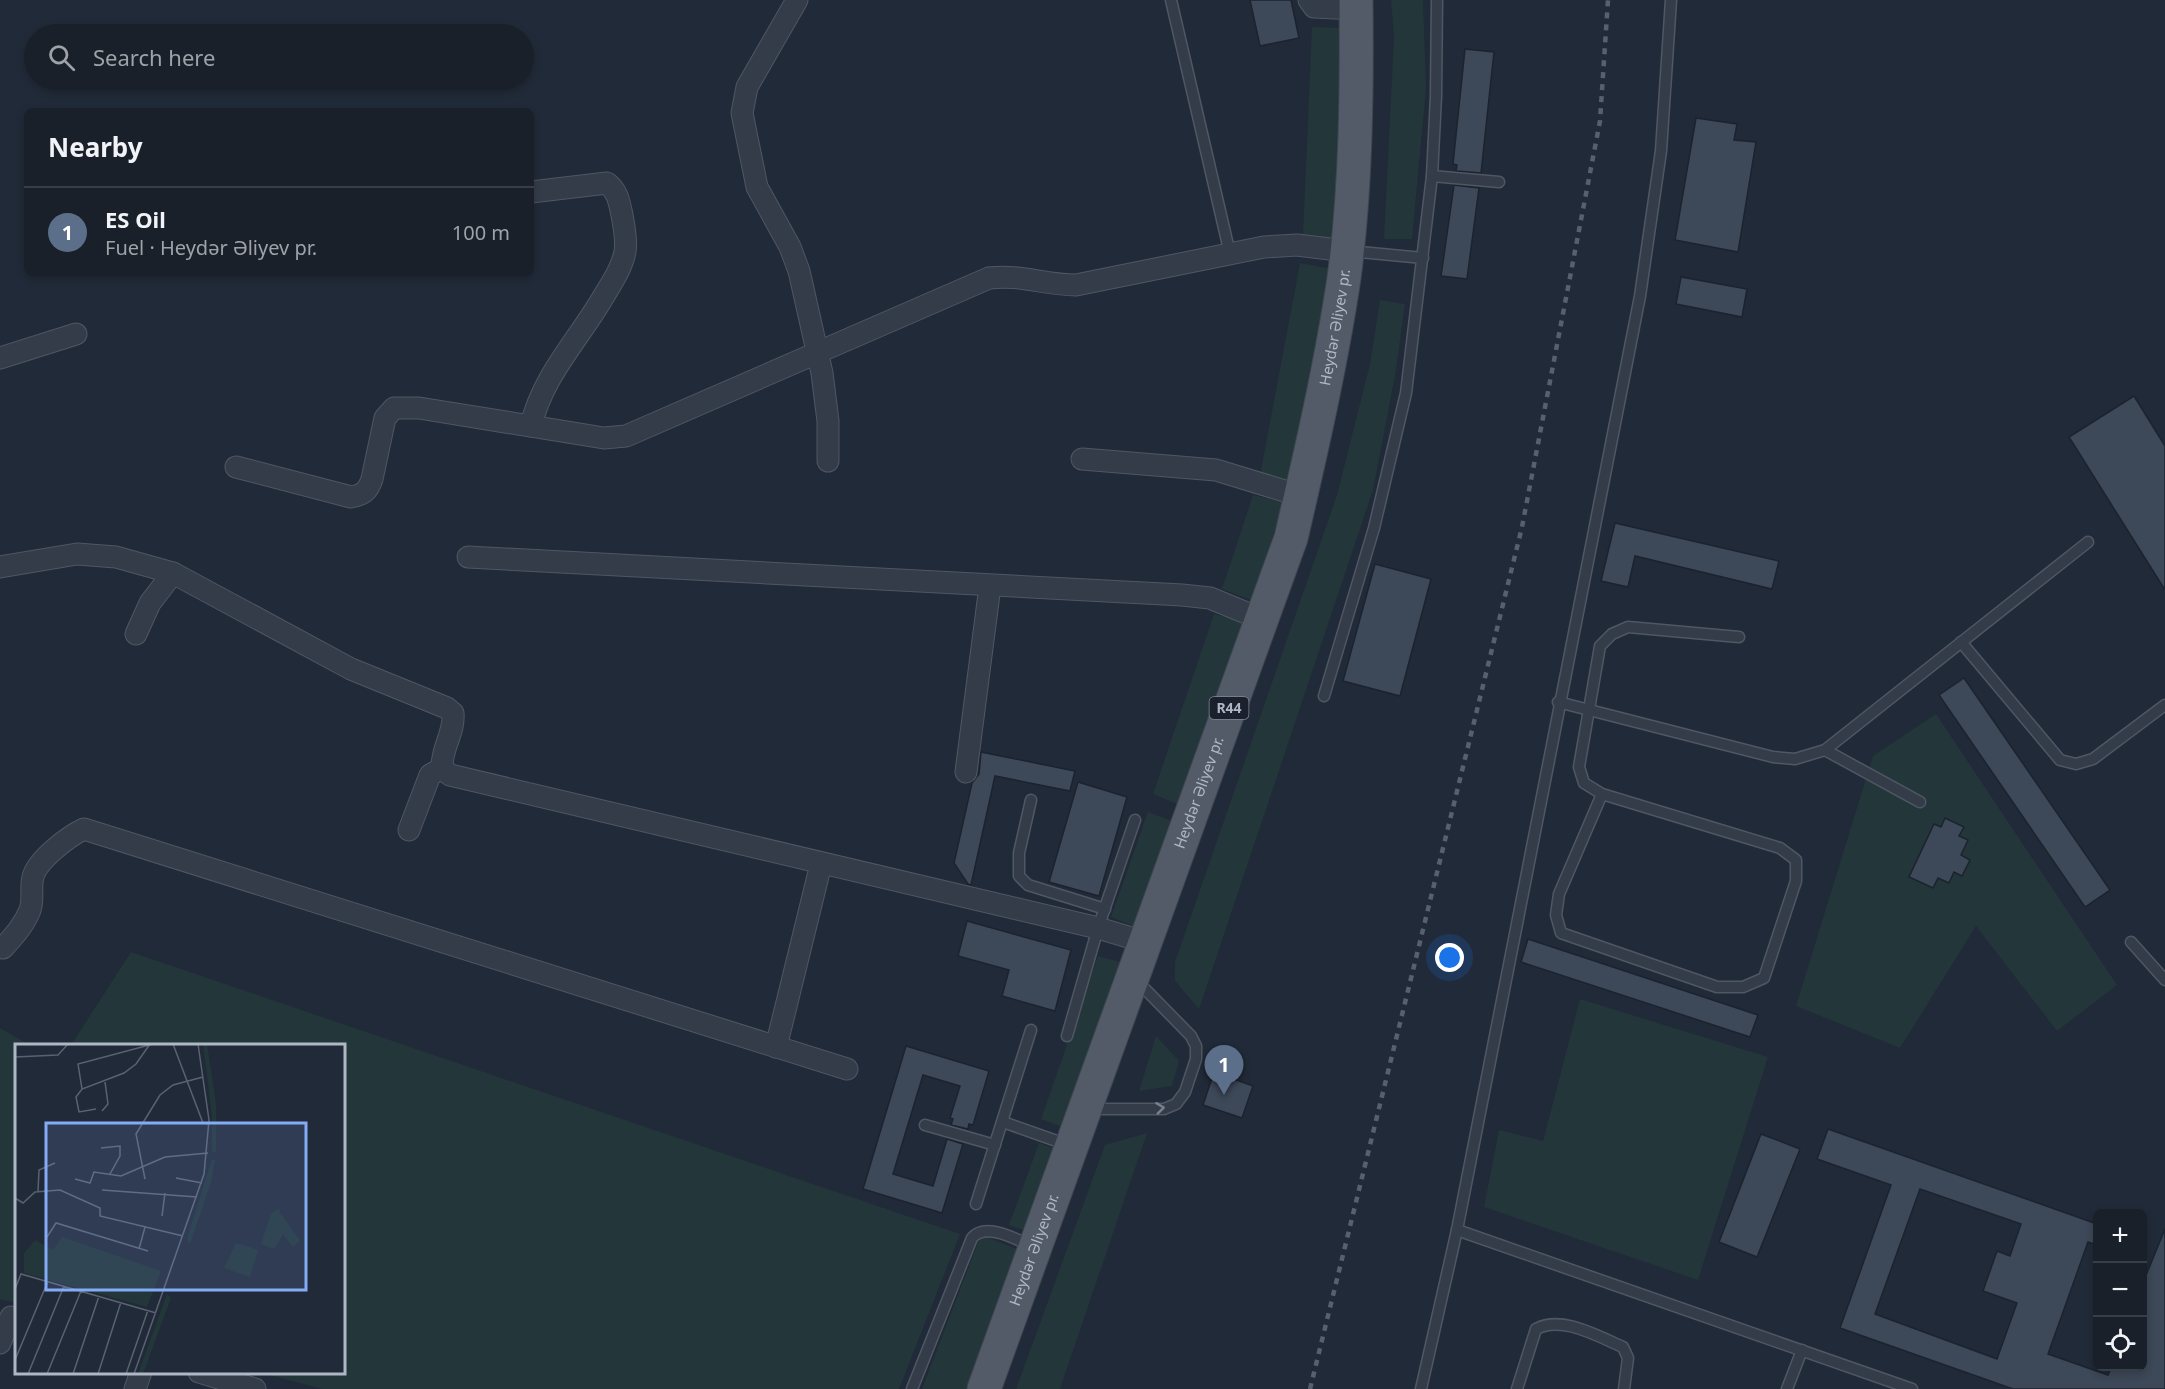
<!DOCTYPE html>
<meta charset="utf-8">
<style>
:root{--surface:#19202a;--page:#262d36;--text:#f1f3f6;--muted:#9fa3a8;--line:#373e47;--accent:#84abf6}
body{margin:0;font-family:"Noto Sans",sans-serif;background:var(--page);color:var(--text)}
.controls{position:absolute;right:18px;bottom:18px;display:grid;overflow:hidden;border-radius:9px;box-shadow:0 3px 9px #0003}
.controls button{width:54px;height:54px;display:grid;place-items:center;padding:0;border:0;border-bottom:2px solid var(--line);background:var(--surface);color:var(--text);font:30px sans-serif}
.you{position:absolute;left:1450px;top:958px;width:21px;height:21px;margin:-15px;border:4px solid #fff;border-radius:50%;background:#1a73e8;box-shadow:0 0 0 9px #1a73e833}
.badge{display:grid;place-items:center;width:39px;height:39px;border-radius:50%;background:var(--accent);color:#fff;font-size:20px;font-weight:700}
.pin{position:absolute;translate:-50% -50px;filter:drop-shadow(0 2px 3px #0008)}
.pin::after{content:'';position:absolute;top:32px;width:21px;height:18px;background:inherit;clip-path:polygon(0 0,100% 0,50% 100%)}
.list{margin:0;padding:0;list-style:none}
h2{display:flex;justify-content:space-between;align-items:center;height:78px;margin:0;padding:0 24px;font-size:26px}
h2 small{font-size:20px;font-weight:400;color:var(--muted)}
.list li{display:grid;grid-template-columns:39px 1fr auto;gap:18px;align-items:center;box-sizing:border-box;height:90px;padding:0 24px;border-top:2px solid var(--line)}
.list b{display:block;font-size:22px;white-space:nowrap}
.list p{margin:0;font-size:20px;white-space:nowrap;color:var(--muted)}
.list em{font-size:20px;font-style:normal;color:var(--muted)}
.icon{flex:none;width:33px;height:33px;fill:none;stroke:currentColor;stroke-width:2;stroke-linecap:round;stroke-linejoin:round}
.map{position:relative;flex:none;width:2165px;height:1389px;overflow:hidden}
.search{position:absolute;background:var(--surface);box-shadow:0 3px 9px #0003;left:24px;top:24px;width:510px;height:66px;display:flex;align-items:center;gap:15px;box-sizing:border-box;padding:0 21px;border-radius:33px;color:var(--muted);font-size:22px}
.panel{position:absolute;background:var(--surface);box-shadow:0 3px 9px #0003;left:24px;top:108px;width:510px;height:168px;border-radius:9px}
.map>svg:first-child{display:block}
.green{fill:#233639}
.building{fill:#3d4858;stroke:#1c232f;stroke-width:1.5;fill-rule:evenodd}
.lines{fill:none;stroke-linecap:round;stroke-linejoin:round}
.lane-casing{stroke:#4f5763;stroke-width:13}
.street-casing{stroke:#4f5763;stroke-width:23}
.primary-casing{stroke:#3e4552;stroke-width:35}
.lane{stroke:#353c49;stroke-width:10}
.street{stroke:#353c49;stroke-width:21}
.primary{stroke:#535b69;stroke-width:33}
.rail{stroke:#576070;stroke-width:4.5;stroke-dasharray:6 6;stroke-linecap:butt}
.oneway{stroke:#78808d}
.labels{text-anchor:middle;stroke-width:4.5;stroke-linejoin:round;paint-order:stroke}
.shield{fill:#1a212d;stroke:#828a97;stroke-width:1.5}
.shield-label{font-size:14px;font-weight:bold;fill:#afb7c5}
.street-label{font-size:15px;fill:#afb7c5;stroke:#1a212d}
.inset-road{fill:none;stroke:#5a6270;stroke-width:1.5}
.view{fill:#84abf6;fill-opacity:0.15;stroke:#84abf6;stroke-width:3}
.inset-edge{fill:none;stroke:#afb7c5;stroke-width:3}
</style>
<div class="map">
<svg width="2165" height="1389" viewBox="0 0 2165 1389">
<rect width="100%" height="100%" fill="#212a38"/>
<g class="green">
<path d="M 1391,0 L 1423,0 L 1426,88 L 1412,239 L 1384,239 L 1394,37 Z"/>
<path d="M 1312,27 L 1344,28 L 1335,241 L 1303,235 Z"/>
<path d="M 1300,263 L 1332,269 L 1290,485 L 1260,475 Z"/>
<path d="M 1380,300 L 1405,304 L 1395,376 L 1373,490 L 1199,1009 L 1175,981 L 1175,962 L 1337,495 L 1370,364 Z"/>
<path d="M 1253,495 L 1283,502 L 1254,601 L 1222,589 Z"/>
<path d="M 1214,614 L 1250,624 L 1189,809 L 1153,794 Z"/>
<path d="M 1936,714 L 2117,985 L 2057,1031 L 1976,926 L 1900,1048 L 1796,1006 L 1873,756 Z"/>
<path d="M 1148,812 L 1183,825 L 1146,931 L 1111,917 Z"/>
<path d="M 131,952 L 960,1234 L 899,1389 L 322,1389 L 263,1373 L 344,1372 L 344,1046 L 71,1045 Z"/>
<path d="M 1098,956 L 1127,964 L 1070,1130 L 1041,1119 Z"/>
<path d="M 1580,999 L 1768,1057 L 1698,1280 L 1484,1207 L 1499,1130 L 1543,1141 Z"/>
<path d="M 0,1028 L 30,1045 L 16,1046 L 16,1303 L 0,1299 Z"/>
<path d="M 1156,1036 L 1179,1061 L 1172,1086 L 1139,1091 Z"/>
<path d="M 1147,1133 L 1060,1389 L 1016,1389 L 1105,1145 Z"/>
<path d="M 1039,1143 L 1061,1151 L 1029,1232 L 1009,1225 Z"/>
<path d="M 981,1235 L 1022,1251 L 969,1389 L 922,1389 Z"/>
</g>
<g class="building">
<path d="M 1250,0 L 1291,0 L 1299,38 L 1260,46 Z"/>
<path d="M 1465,49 L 1494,52 L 1481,173 L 1456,171 L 1457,165 L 1453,164 Z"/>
<path d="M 1696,118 L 1737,124 L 1734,140 L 1756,142 L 1738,252 L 1675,240 Z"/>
<path d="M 1454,185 L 1479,188 L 1467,279 L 1441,276 Z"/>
<path d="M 1681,277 L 1747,289 L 1742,317 L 1676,304 Z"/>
<path d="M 2134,396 L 2165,446 L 2165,590 L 2069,437 Z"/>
<path d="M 1615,523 L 1779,561 L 1772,589 L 1635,556 L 1628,587 L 1601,581 Z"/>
<path d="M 1375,564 L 1431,579 L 1400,696 L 1343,681 Z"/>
<path d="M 1964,678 L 2110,890 L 2085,907 L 1939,695 Z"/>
<path d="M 981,752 L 1075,771 L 1070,791 L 995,776 L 971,885 L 968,884 L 954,863 L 972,783 L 979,774 Z"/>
<path d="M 1078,782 L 1127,797 L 1099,896 L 1049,882 Z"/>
<path d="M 1945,818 L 1964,827 L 1959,836 L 1968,840 L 1961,855 L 1970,860 L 1962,876 L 1954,872 L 1949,883 L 1938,878 L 1933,888 L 1909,877 L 1934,824 L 1941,827 Z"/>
<path d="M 967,921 L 1071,950 L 1055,1011 L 1002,996 L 1009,970 L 958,956 Z"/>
<path d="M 1528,939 L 1758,1015 L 1750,1037 L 1521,962 Z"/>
<path d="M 906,1046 L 989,1071 L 973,1125 L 969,1124 L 968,1129 L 951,1125 L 953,1119 L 950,1118 L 960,1086 L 923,1075 L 893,1174 L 933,1186 L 947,1139 L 963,1144 L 942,1213 L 863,1189 Z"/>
<path d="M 1214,1072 L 1253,1086 L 1242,1118 L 1203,1105 Z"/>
<path d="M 1828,1129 L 2097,1224 L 2097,1245 L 2088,1242 L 2048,1354 L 2108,1375 L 2112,1366 L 2142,1366 L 2142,1285 L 2165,1229 L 2165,1389 L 2013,1389 L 1840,1328 L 1891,1185 L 1817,1159 ZM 1920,1189 L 2021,1224 L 2010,1256 L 1997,1251 L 1983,1291 L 2017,1303 L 1997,1359 L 1875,1314 Z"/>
<path d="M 1761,1134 L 1800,1149 L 1757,1257 L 1719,1242 Z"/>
</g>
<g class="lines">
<defs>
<g id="lane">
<path d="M 1171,0 L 1230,254"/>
<path d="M 1432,176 L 1499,182"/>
<path d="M 1360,252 L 1423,258"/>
<path d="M 1961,642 L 2060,760 L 2076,764 L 2093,759 L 2165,705"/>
<path d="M 1324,696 L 1374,528 L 1406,393 L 1432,176 L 1436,96 L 1437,0"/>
<path d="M 1558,702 L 1773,757 L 1795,759 L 1825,750 L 2088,542"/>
<path d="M 1825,750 L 1920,802"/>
<path d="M 1602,794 L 1559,894 L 1556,915 L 1561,933 L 1717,987 L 1743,987 L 1764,978 L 1796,881 L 1796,860 L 1780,848 L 1602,794 L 1584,783 L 1579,767 L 1600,646 L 1612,634 L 1628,627 L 1739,637"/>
<path d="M 1031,800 L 1019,853 L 1019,876 L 1028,885 L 1105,909"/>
<path d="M 2131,942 L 2165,980"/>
<path d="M 1067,1036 L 1098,928 L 1135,820"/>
<path d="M 1102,1109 L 1164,1109 L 1176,1104 L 1185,1092 L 1196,1059 L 1196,1046 L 1191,1036 L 1145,989"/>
<path d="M 1003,1122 L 1068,1145"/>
<path d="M 925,1125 L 995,1145"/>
<path d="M 976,1204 L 1031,1030"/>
<path d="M 1457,1230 L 1912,1389"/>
<path d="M 912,1389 L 972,1238 C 986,1222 1015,1239 1032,1246"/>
<path d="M 1421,1389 L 1457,1230 L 1640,296 L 1661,151 L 1671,0"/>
<path d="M 1517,1389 L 1536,1329 C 1562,1315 1597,1336 1623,1347 L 1628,1358 L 1624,1389"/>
<path d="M 1787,1389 L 1802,1350"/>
</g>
<g id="street">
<path d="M 797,0 L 747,87 L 742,113 L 757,187 L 790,247 L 799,271 L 822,373 L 828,421 L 828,461"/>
<path d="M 1309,0 L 1314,7 L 1356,9"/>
<path d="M 531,192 L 607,183 C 618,192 619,201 622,215 C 624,227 627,239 625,252 C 622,267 613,281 605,294 C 580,338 542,376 531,426"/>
<path d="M 0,358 L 76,334"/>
<path d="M 1082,459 L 1216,470 L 1301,496"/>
<path d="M 236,467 L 351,497 C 363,495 368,491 372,479 L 385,418 L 394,408 L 419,408 L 604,438 L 626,436 L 989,278 C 1019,274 1046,285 1076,285 L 1264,247 L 1297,245 L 1346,251"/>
<path d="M 468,557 L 1182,595 L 1210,598 L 1261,619"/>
<path d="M 0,567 L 77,554 L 116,557 L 173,573 L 351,669 L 447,708 L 453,713 C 455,732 441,749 442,768 L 450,775 L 1098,928 L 1145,942"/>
<path d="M 136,634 L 150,603 L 173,573"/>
<path d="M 966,772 L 990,586"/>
<path d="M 409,830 L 430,775 L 442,768"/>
<path d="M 3,948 C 14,936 24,925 30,910 C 34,899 30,888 33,877 C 37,860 69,836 84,829 L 847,1069"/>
<path d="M 776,1047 L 821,864"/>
<path d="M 0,1343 L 11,1317"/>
<path d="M 199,1372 L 255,1389"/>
<path d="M 135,1389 L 141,1372"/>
</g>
<g id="primary">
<path id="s1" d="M 984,1389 L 1291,538 C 1311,452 1331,365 1344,278 C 1356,188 1357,91 1356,0"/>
</g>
</defs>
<use href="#lane" class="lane-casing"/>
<use href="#street" class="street-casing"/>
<use href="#primary" class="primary-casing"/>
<use href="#lane" class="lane"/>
<use href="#street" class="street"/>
<use href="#primary" class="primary"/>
<path class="rail" d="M 1310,1389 L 1522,527 L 1600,121 L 1608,0"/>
</g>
<defs><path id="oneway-chevron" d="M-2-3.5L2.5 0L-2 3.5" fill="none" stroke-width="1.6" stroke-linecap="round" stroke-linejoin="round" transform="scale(1.5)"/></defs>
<use class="oneway" href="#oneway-chevron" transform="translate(1160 1108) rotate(-7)"/>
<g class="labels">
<rect class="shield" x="1209.5" y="697" width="39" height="22" rx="4.5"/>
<g class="shield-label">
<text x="1229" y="713">R44</text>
</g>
<g class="street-label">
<text dy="5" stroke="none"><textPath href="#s1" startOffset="1120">Heydər Əliyev pr.</textPath></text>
<text dy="5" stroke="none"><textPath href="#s1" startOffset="634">Heydər Əliyev pr.</textPath></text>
<text dy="5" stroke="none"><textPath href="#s1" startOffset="148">Heydər Əliyev pr.</textPath></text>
</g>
</g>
<g transform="translate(15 1044)">
<rect width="330" height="330" fill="#212a38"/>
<path d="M 188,0 L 192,0 L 201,60 L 201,108 L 197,108 L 197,72 ZM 197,115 L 200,116 L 196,138 L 175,200 L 172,195 ZM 263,165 L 285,197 L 278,203 L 268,190 L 259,205 L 246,200 L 256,170 ZM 47,193 L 146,227 L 132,263 L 9,229 L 9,209 L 20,196 L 38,206 ZM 221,199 L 243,206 L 235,233 L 209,224 ZM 152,250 L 156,254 L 128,330 L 123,330 Z" fill="#233639"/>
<path class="inset-road" d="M 158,0 L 188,79 L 194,80M 0,13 L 43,11 L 53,0M 67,45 L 63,20 L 138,0M 81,65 L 64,68 L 61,53 L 67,45 L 109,29 L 121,20 L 135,0M 87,67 L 93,60 L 90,38M 86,104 L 105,102 L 105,112 L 95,130M 161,134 L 187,139M 60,135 L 75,139 L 79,128 L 106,132 L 150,113 L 193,109M 130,135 L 121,90 L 145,51 L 158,41 L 188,33M 87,146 L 182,153M 23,148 L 24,126 L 40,119M 0,154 L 8,159 L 20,148 L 45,146 L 85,164 L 85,172 L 168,192M 147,172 L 150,149M 32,193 L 41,179 L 133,207M 124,205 L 130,183M 0,245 L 6,230 L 141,269M 0,316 L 33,237M 13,330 L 49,242M 32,330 L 66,247M 58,330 L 84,252M 83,330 L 106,258M 111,330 L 133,266M 119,330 L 189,130 L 194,76 L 183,0"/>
<path class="view" d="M 31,79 L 291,79 L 291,246 L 31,246 Z"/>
<rect width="330" height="330" class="inset-edge"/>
</g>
</svg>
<div class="controls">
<button>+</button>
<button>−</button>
<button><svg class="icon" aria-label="locate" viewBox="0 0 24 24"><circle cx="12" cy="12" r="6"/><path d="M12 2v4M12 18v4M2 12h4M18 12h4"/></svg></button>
</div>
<div class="you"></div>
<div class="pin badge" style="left:1224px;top:1095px;background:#5c6f8a">1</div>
<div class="search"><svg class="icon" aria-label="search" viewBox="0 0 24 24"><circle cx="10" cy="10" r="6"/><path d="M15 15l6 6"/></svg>Search here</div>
<section class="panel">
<h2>Nearby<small></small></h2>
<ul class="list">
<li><span class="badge" style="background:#5c6f8a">1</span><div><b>ES Oil</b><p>Fuel · Heydər Əliyev pr.</p></div><em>100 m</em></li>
</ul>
</section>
</div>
